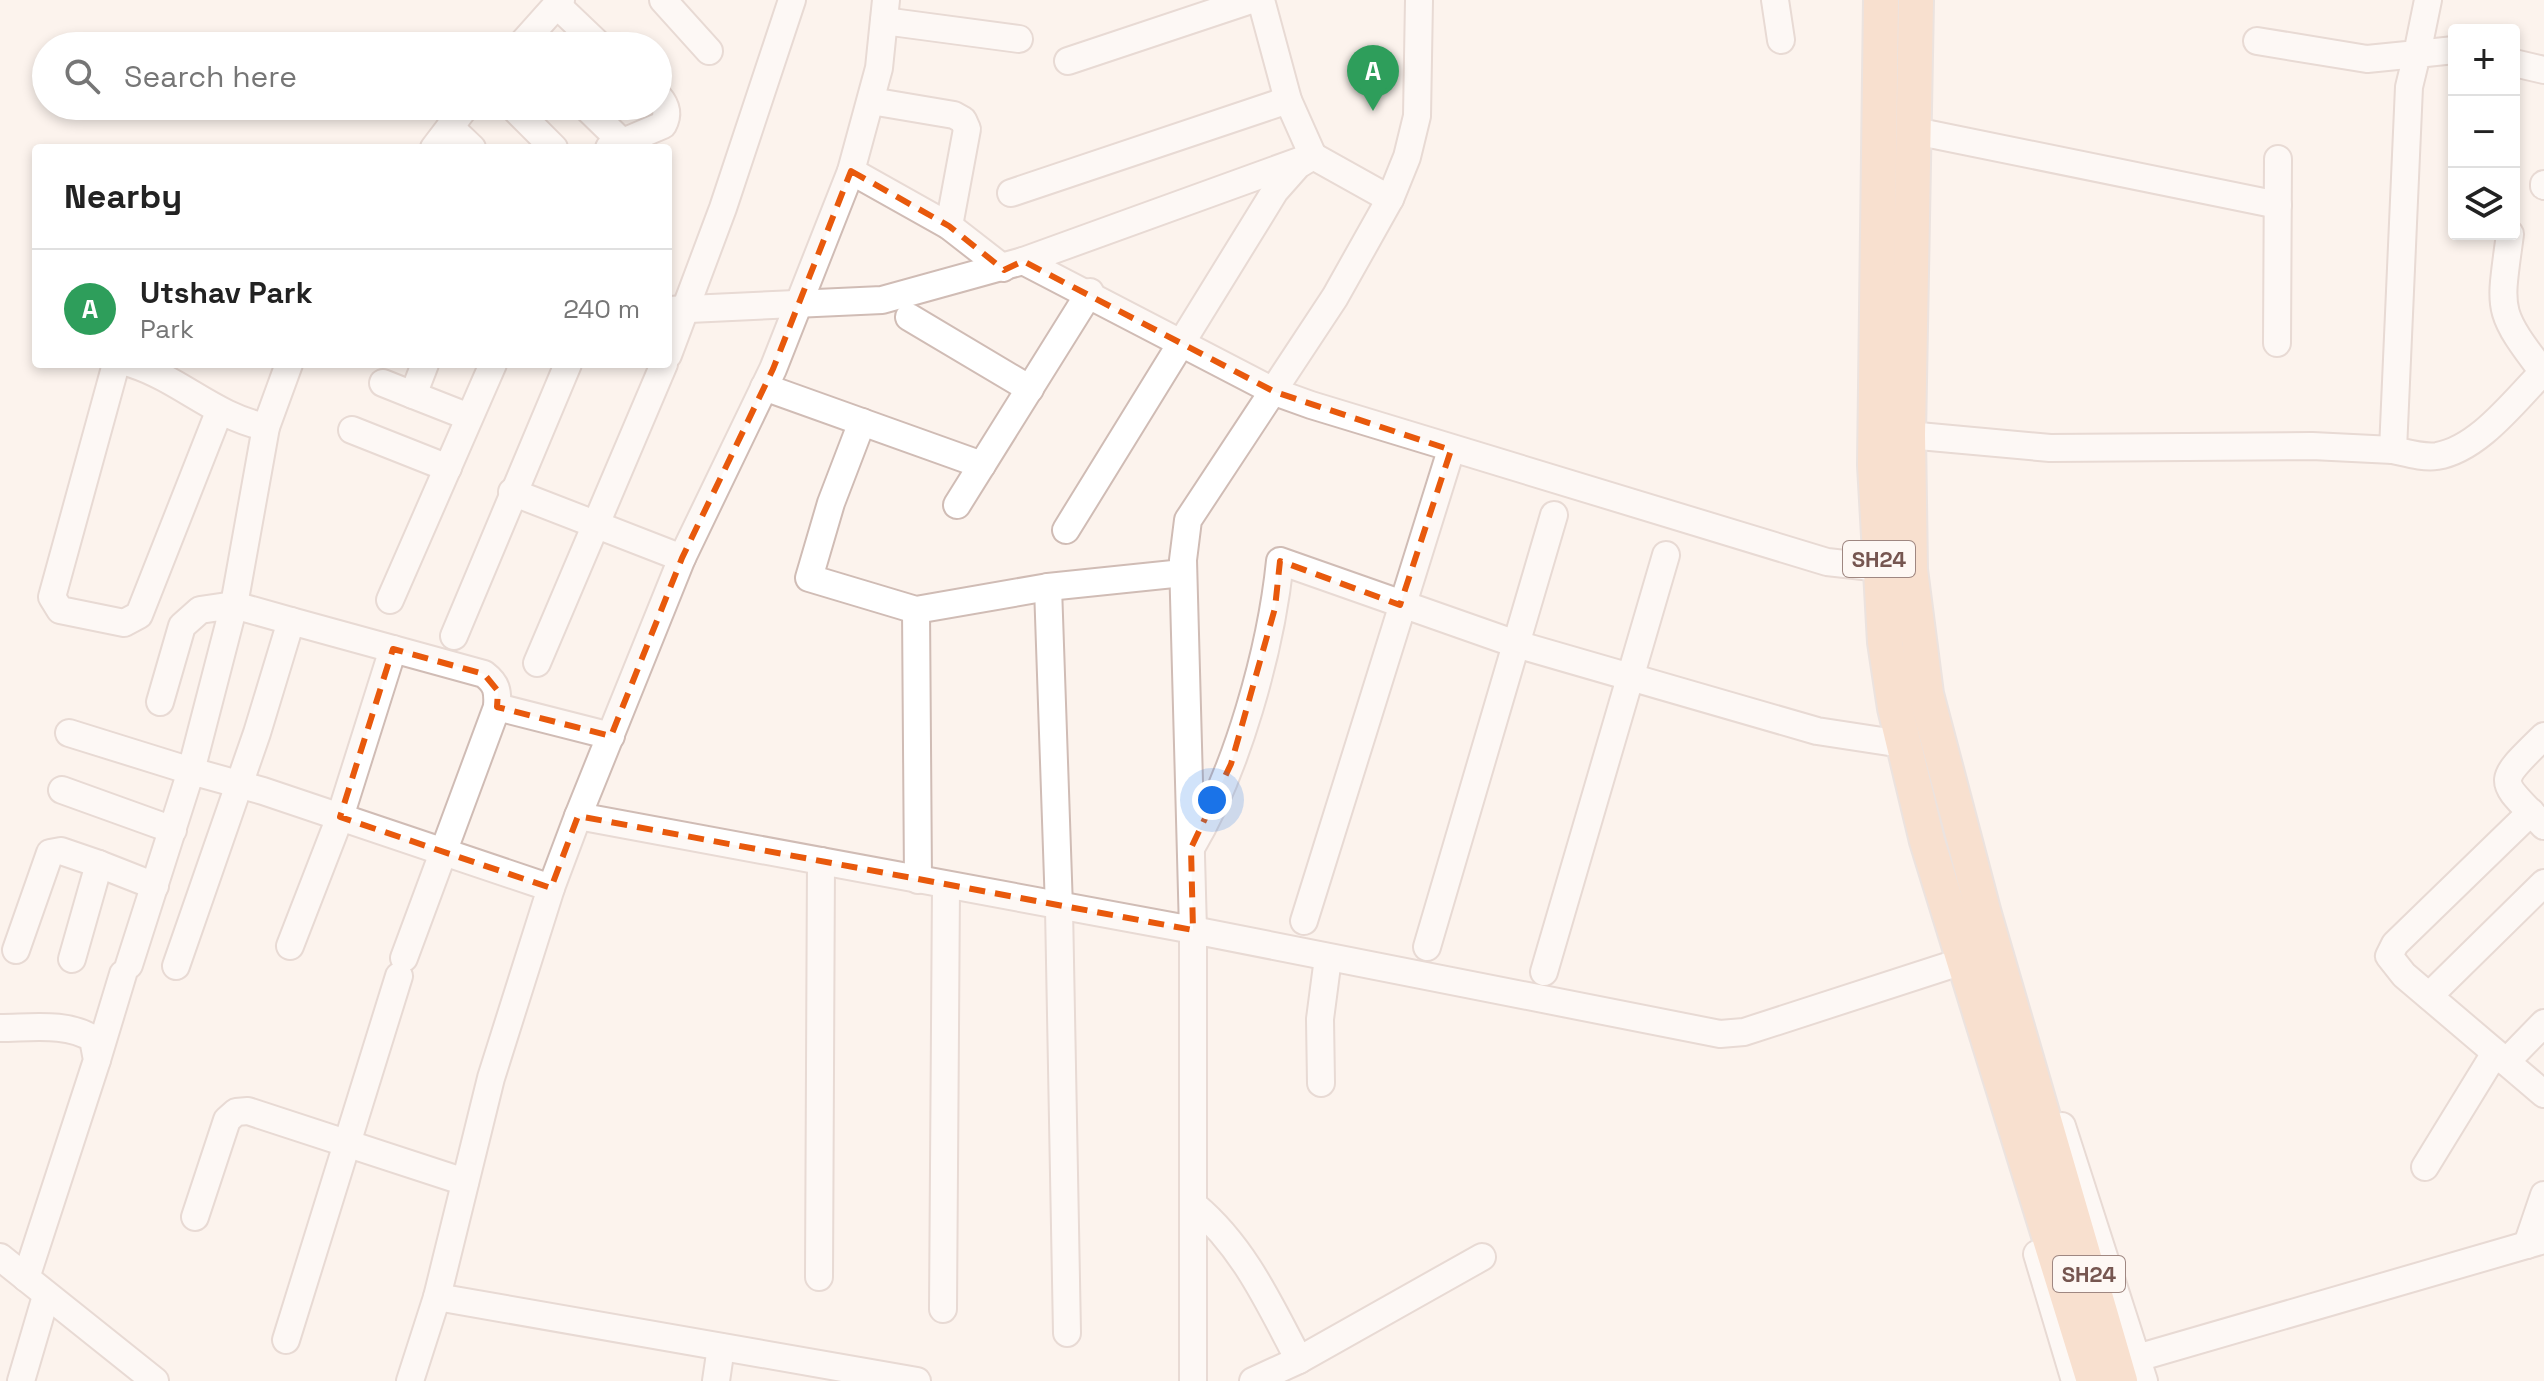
<!DOCTYPE html>
<html lang="en">
<head>
<meta charset="utf-8">
<style>
  body { margin:0; font-family:"Space Grotesk",sans-serif; background:#f2f2f2; color:#222 }
  .controls { position:absolute; right:24px; top:24px; display:grid; overflow:hidden; border-radius:8px; box-shadow:0 4px 12px #0003 }
  .controls button { width:72px; height:72px; display:grid; place-items:center; padding:0; border:0; border-bottom:2px solid #e0e0e0; background:#fff; color:#222; font:40px sans-serif }
  .you { position:absolute; left:1212px; top:800px; width:28px; height:28px; margin:-20px; border:6px solid #fff; border-radius:50%; background:#1a73e8; box-shadow:0 0 0 12px #1a73e833 }
  .badge { display:grid; place-items:center; width:52px; height:52px; border-radius:50%; background:#0b8043; color:#fff; font-size:26px; font-weight:700 }
  .pin { position:absolute; translate:-50% -66px; filter:drop-shadow(0 2px 4px #0008) }
  .pin::after { content:''; position:absolute; top:42px; width:28px; height:24px; background:inherit; clip-path:polygon(0 0,100% 0,50% 100%) }
  .list { margin:0; padding:0; list-style:none }
  h2 { display:flex; justify-content:space-between; align-items:center; height:104px; margin:0; padding:0 32px; font-size:34px }
  h2 small { font-size:26px; font-weight:400; color:#767676 }
  .list li { display:grid; grid-template-columns:52px 1fr auto; gap:24px; align-items:center; box-sizing:border-box; height:120px; padding:0 32px; border-top:2px solid #e0e0e0 }
  .list b { display:block; font-size:30px; white-space:nowrap }
  .list p { margin:0; font-size:26px; white-space:nowrap; color:#767676 }
  .list em { font-size:26px; font-style:normal; color:#767676 }
  .icon { flex:none; width:44px; height:44px; fill:none; stroke:currentColor; stroke-width:2; stroke-linecap:round; stroke-linejoin:round }
  .map { position:relative; flex:none; width:2544px; height:1381px; overflow:hidden }
  .search { position:absolute; background:#fff; box-shadow:0 4px 12px #0003; left:32px; top:32px; width:640px; height:88px; display:flex; align-items:center; gap:20px; box-sizing:border-box; padding:0 28px; border-radius:44px; color:#767676; font-size:30px }
  .panel { position:absolute; background:#fff; box-shadow:0 4px 12px #0003; left:32px; top:144px; width:640px; height:224px; border-radius:8px }
  .map>svg:first-child { display:block }
</style>
</head>
<body>
<div class="map">
<svg width="2544" height="1381" viewBox="0 0 2544 1381">
  <rect width="100%" height="100%" fill="#fcf3ed"/>
  <g fill="none" stroke-linecap="round" stroke-linejoin="round">
    <defs>
      <g id="minor">
        <polyline points="663,0 709,51"/>
        <polyline points="886,0 879,68 851,171 773,369 682,558 578,816 1193,930 1183,560 1188,520 1335,297 1390,199 1407,157 1417,116 1419,0"/>
        <polyline points="1775,0 1781,40"/>
        <polyline points="557,5 600,46"/>
        <polyline points="884,21 1019,39"/>
        <polyline points="2257,41 2367,59 2417,54 2428,0"/>
        <polyline points="520,46 561,0"/>
        <path d="M2454,50l-37,4 -8,33 -16,363c14,3 30,8 44,6 42,-7 78,-56 107,-85"/>
        <polyline points="1068,61 1251,0"/>
        <polyline points="2514,63 2544,70"/>
        <polyline points="871,101 954,115 963,120 967,129 949,226"/>
        <polyline points="512,106 554,148"/>
        <polyline points="585,106 623,143"/>
        <polyline points="450,127 472,148"/>
        <polyline points="1915,131 2278,205"/>
        <polyline points="434,148 466,106"/>
        <path d="M609,148l54,-23c6,-11 4,-19 -5,-29"/>
        <polyline points="851,171 949,226 1003,268"/>
        <polyline points="2544,186 2544,184"/>
        <polyline points="1011,193 1288,100"/>
        <path d="M2510,234c-10,77 -15,75 33,138"/>
        <polyline points="1023,261 1313,156 1390,199"/>
        <polyline points="668,310 882,300 1023,261 1275,392 1311,405 1827,562 1899,570"/>
        <polyline points="909,317 1030,389"/>
        <polyline points="2277,343 2278,159"/>
        <polyline points="668,355 723,208 792,0"/>
        <polyline points="116,364 52,597 60,610 124,623 139,615 219,412"/>
        <path d="M132,364c49,16 83,53 134,63"/>
        <polyline points="425,364 413,395 469,417"/>
        <polyline points="383,383 413,395"/>
        <polyline points="764,387 982,465"/>
        <polyline points="862,422 831,503 809,578 916,610 1048,587 1183,573"/>
        <polyline points="352,430 448,468"/>
        <polyline points="1908,435 2050,448 2312,446 2393,450"/>
        <polyline points="512,492 682,558"/>
        <polyline points="957,505 1090,292"/>
        <polyline points="1066,530 1275,191 1298,165 1313,156 1288,100 1261,0"/>
        <polyline points="1048,587 1059,908 1067,1333"/>
        <polyline points="390,600 493,364"/>
        <polyline points="916,610 918,880"/>
        <path d="M291,621l193,53c13,10 14,17 13,33l-93,251"/>
        <polyline points="454,636 568,364"/>
        <polyline points="537,663 664,364"/>
        <polyline points="497,707 611,736"/>
        <polyline points="69,733 191,771 234,605 200,610 182,626 160,702"/>
        <path d="M2544,736c-50,49 -46,42 0,90"/>
        <polyline points="62,790 173,830"/>
        <polyline points="2531,812 2395,944 2389,956 2404,975 2544,1094"/>
        <path d="M1191,848c46,-77 80,-198 89,-287l236,83 301,87 85,13"/>
        <polyline points="551,888 578,816"/>
        <polyline points="1304,921 1451,450"/>
        <polyline points="290,946 340,817 393,649"/>
        <polyline points="1427,947 1554,515"/>
        <polyline points="16,950 50,853 61,851 99,864"/>
        <polyline points="72,959 99,864 155,886"/>
        <polyline points="129,965 191,771 263,791 551,888 491,1078 437,1297 410,1381"/>
        <polyline points="176,966 257,733 291,621 234,605 266,427 289,364"/>
        <polyline points="1544,972 1666,555"/>
        <polyline points="2429,996 2544,883"/>
        <path d="M0,1028c30,0 68,-6 93,11l4,21 -71,218"/>
        <polyline points="97,1060 123,974"/>
        <polyline points="2506,1062 2544,1023"/>
        <polyline points="1321,1083 1320,1019 1328,958"/>
        <polyline points="2062,1126 2144,1381"/>
        <polyline points="2425,1167 2495,1053"/>
        <path d="M1195,1206c49,41 75,99 104,154"/>
        <polyline points="195,1217 227,1120 236,1112 248,1111 465,1182"/>
        <polyline points="2527,1245 2544,1195"/>
        <polyline points="2037,1254 2075,1381"/>
        <polyline points="0,1257 155,1381"/>
        <polyline points="819,1277 821,861"/>
        <polyline points="437,1297 917,1381"/>
        <polyline points="943,1309 946,886"/>
        <polyline points="286,1340 399,976"/>
        <polyline points="2137,1358 2544,1240"/>
        <polyline points="21,1381 46,1296"/>
        <polyline points="716,1381 721,1347"/>
        <polyline points="1193,1381 1193,930 1720,1034 1744,1032 1963,961"/>
        <polyline points="1253,1381 1299,1360 1482,1257"/>
      </g>
      <g id="major">
        <polyline points="1881,0 1875,465 1885,642 1895,708 1927,841 2094,1381"/>
        <polyline points="1916,0 1908,435 1910,570 1926,694 1984,914 2120,1381"/>
      </g>
    </defs>
    <use href="#minor" stroke="#d0bcb5" stroke-width="30"/>
    <use href="#major" stroke="#d9d0ce" stroke-width="38"/>
    <use href="#minor" stroke="#fff" stroke-width="26"/>
    <use href="#major" stroke="#f4caab" stroke-width="34"/>
  </g>
  <path d="M0 0H2544V1381H0ZM851,171l98,55 55,44 19,-9 252,131 176,58 -51,155 -120,-44 -5,47 -44,156 -40,84 2,82 -615,-114 -27,72 -211,-71 53,-168 91,25 14,17 -1,16 114,29 71,-178 91,-189z" fill="#fcf3ed" fill-opacity=".55" fill-rule="evenodd"/>
  <path fill="none" stroke="#e8590c" stroke-width="6" stroke-dasharray="16 10" stroke-linejoin="round" d="M851,171l98,55 55,44 19,-9 252,131 176,58 -51,155 -120,-44 -5,47 -44,156 -40,84 2,82 -615,-114 -27,72 -211,-71 53,-168 91,25 14,17 -1,16 114,29 71,-178 91,-189z"/>
  <g text-anchor="middle" dominant-baseline="central" stroke-width="8" stroke-linejoin="round" paint-order="stroke">
    <g fill="#fef8f4" stroke="#9f8781" stroke-width="2">
      <rect x="1843" y="541" width="72" height="36" rx="6"/>
      <rect x="2053" y="1256" width="72" height="36" rx="6"/>
    </g>
    <g font-size="22" font-weight="bold" fill="#765650">
      <text x="1879" y="559">SH24</text>
      <text x="2089" y="1274">SH24</text>
    </g>
  </g>
</svg>
<div class="controls">
<button>+</button>
<button>−</button>
<button><svg class="icon" aria-label="layers" viewBox="0 0 24 24"><path d="M12 4l9 5-9 5-9-5zM3 14l9 5 9-5"/></svg></button>
</div>
<div class="you"></div>
<div class="pin badge" style="left:1373px;top:111px;background:#2e9e5b">A</div>
<div class="search"><svg class="icon" aria-label="search" viewBox="0 0 24 24"><circle cx="10" cy="10" r="6"/><path d="M15 15l6 6"/></svg>Search here</div>
<section class="panel">
<h2>Nearby<small></small></h2>
<ul class="list">
<li><span class="badge" style="background:#2e9e5b">A</span><div><b>Utshav Park</b><p>Park</p></div><em>240 m</em></li>
</ul>
</section>
</div>
</body>
</html>
